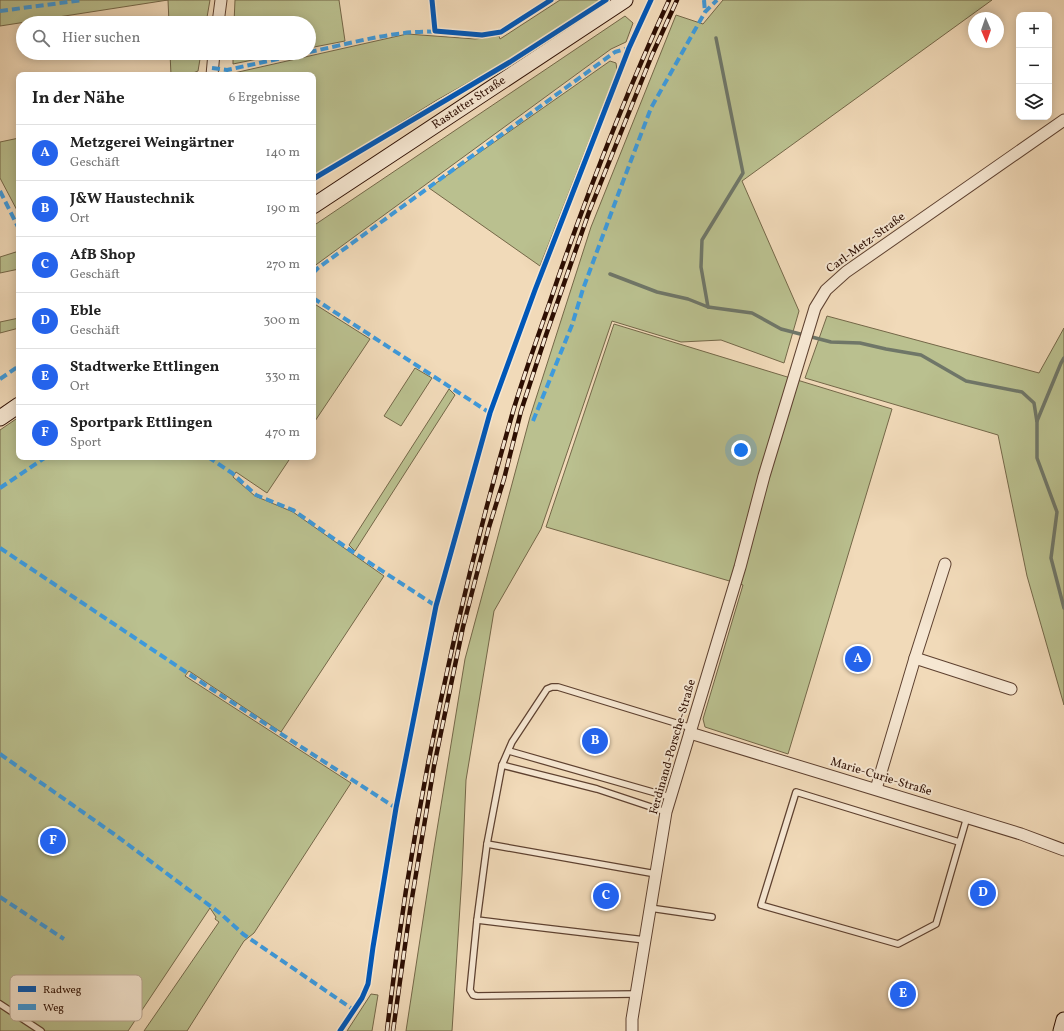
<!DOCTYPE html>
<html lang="de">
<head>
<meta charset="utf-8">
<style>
  body { margin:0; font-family:Vollkorn,serif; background:#f2f2f2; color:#222 }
  .controls { position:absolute; right:12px; top:12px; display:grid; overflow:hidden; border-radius:8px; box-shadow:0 2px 10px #0003 }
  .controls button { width:36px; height:36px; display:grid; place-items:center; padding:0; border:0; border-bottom:1px solid #e0e0e0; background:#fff; color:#222; font:20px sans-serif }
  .compass { position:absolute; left:968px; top:12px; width:36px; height:36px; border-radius:50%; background:#fff; box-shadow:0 2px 10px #0003; rotate:178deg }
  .you { position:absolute; left:741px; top:450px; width:14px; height:14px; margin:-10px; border:3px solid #fff; border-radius:50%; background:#1a73e8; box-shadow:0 0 0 6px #1a73e833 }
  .badge { display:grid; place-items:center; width:26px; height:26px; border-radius:50%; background:#2563eb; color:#fff; font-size:13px; font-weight:700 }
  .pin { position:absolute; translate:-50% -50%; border:2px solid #fff; box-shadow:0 1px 4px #0006 }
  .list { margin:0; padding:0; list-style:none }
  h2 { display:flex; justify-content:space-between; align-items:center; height:52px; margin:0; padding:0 16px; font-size:17px }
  h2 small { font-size:13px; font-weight:400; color:#767676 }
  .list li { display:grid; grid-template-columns:26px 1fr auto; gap:12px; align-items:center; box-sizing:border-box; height:56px; padding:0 16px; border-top:1px solid #e0e0e0 }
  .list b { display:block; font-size:15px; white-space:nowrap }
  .list p { margin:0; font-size:13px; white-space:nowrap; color:#767676 }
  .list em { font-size:13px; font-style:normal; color:#767676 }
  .icon { flex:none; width:22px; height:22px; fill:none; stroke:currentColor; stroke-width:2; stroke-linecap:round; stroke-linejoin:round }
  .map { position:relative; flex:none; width:1064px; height:1031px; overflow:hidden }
  .search { position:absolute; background:#fff; box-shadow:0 2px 10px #0003; left:16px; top:16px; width:300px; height:44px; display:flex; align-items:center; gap:10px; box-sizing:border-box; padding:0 14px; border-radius:22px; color:#767676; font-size:15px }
  .panel { position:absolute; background:#fff; box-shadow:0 2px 10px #0003; left:16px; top:72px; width:300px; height:388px; border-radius:8px }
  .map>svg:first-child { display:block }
</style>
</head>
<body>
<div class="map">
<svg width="1064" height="1031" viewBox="0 0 1064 1031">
  <rect width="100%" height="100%" fill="#f1dab9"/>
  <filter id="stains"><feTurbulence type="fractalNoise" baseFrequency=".005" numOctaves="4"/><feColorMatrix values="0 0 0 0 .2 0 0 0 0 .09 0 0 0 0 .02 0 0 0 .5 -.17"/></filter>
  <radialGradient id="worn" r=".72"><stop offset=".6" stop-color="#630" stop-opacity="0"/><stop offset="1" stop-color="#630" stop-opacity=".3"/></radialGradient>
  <g fill="#bac08f" stroke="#746748">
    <polygon points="0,0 210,0 206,23 169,23 168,0 0,26"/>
    <polygon points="235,0 339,0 345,41 309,48 309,23 234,23"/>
    <polygon points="560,0 600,0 510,59 437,100 313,177 313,75 225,75 407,34 475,39 499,36 500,39"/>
    <polygon points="723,0 992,0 742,181 799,311 784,363 721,340 681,342 612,321 541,529 494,611 466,780 462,875 452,1031 406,1031 434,848 465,659 530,417 591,227 676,15 703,24"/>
    <polygon points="625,16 633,23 626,42 611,49 313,267 313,226"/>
    <polygon points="170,53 201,53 198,71 188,75 171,75"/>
    <polygon points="233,53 287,53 233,64"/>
    <polygon points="610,61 616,63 617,70 540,266 429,188"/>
    <polygon points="19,138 19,214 0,178 0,142"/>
    <polygon points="19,251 19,269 0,273 0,257"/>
    <polygon points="313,303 370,339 313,424"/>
    <polygon points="827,316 1039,373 1064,328 1064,705 1027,576 998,435 805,378"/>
    <polygon points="19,318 19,328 0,333 0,322"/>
    <polygon points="614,324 892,409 788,754 705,727 703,719 743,585 546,527"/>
    <polygon points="415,368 432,378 401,426 384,416"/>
    <polygon points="449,389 455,395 355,551 349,545"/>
    <polygon points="19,417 19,457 291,457 267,493 236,472 233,477 255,496 293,512 384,576 281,732 189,671 185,676 351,783 254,933 244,941 187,1031 144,1031 219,922 215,919 216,917 210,908 128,1031 0,1031 0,430"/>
    <polygon points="371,994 378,995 372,1031 347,1031"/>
  </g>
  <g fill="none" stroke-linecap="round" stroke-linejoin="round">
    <g stroke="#6f7668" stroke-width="3.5">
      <polyline points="610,274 657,292 688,299 708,307 752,313 781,329 831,342 860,343 886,349 921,355 966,381 1022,392 1034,403 1037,422 1037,458 1057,512 1051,558 1064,608"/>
      <polyline points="708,307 701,267 702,240 743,173 716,38"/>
      <polyline points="1037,421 1061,363 1064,358"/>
    </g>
    <defs>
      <g id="lane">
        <polyline points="509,751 670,797"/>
        <polyline points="502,765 512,742 547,689 552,687 558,687 692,728"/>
        <polyline points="959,842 796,792 761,905 898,944 936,924 967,817"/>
        <polyline points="487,844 477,920 645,940"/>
        <polyline points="656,874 487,844 502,765 597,789 666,812"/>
        <polyline points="650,908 712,917"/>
        <polyline points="477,920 470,990 473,995 477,996 636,994"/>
        <polyline points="0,1004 41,1031"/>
      </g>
      <g id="street">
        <polyline points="218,23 221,0"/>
        <polyline points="212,75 214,53"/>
        <polyline points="915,658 1011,689"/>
        <polyline points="690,733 1021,834 1064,850"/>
        <polyline points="876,789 915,658 945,564"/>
        <polyline points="632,1031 632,1019 666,812 740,567 764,476 815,308 826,290 846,272 1064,120"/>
      </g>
      <g id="secondary">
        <path id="s1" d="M313,206l312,-206"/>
        <polyline points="0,418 19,405"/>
        <polyline points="1061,1031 1064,1020"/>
      </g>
    </defs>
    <use href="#lane" stroke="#5e4130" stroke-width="8"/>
    <use href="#street" stroke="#5e4130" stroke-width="13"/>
    <use href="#secondary" stroke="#2d0e02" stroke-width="17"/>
    <use href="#lane" stroke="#f6e7d2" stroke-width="5.5"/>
    <use href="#street" stroke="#f6e7d2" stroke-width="11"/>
    <use href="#secondary" stroke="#f6e7d2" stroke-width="15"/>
    <defs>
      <g id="rail">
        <path d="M387,1031c24,-211 68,-419 127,-623 13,-43 29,-85 43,-127 33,-95 70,-190 112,-281"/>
        <polyline points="393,1031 410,910 434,766 463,627 489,527 504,479 521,411 546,335 589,212 652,55 677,0"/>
      </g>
    </defs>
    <use href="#rail" stroke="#2d0e02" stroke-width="4.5"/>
    <use href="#rail" stroke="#f6e7d2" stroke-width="3" stroke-dasharray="9" stroke-linecap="butt"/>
    <g stroke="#3d9add" stroke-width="4" stroke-dasharray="8 4" stroke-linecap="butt">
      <polyline points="704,0 705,12"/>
      <polyline points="0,11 83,0"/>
      <path d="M309,52c40,-8 89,-23 130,-20"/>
      <polyline points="212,68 227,70 305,53"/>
      <polyline points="0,191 19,229"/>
      <polyline points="313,273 318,268 615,52 629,48"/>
      <polyline points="313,298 490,413"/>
      <polyline points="0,379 19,366"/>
      <polyline points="533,421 572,325 583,289 619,192 651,108 705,12 717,0"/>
      <polyline points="208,457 232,473 256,495 293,510 350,550 436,606"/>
      <polyline points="0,488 46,457"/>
      <polyline points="0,548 213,690 396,808"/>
      <polyline points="0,754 114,834 221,914 243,934 354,1010"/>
      <polyline points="0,897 64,939"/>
    </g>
    <defs>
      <g id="cycleway">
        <polyline points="432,0 435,31 482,35 501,32 551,0"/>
        <polyline points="313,179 510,62 606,0"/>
        <polyline points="340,1031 362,998 368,984 373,947 396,808 436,606 490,413 535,290 629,48 651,0"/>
      </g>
    </defs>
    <use href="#cycleway" stroke="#f6e7d2" stroke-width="8"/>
    <use href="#cycleway" stroke="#0057b8" stroke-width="5"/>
  </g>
  <g text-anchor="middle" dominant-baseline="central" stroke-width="4" stroke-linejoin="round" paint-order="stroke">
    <g font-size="12" fill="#2d0e02" stroke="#f6e7d2">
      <text stroke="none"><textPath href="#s1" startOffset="187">Rastatter Straße</textPath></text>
      <text transform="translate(866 243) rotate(-36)">Carl-Metz-Straße</text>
      <text transform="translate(673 747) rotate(-74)">Ferdinand-Porsche-Straße</text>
      <text transform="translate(881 777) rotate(17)">Marie-Curie-Straße</text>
    </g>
  </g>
  <rect x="10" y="975" width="132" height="46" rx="6" fill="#f6e7d2" stroke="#baa694" stroke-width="1"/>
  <rect x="18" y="986" width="18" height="6" fill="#0057b8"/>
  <rect x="18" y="1004" width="18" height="6" fill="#3d9add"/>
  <g font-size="11" fill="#2d0e02">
    <text x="43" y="993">Radweg</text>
    <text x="43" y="1011">Weg</text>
  </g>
  <rect width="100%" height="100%" filter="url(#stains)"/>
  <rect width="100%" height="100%" fill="url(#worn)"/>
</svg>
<div class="controls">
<button>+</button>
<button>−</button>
<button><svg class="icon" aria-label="layers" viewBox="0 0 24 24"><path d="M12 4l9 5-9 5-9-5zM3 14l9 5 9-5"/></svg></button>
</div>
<svg class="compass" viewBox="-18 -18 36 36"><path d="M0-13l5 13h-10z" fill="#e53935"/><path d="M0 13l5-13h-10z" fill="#767676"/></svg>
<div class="you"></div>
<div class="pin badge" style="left:858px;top:659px">A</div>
<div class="pin badge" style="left:595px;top:741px">B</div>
<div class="pin badge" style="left:606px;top:896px">C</div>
<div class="pin badge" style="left:983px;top:893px">D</div>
<div class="pin badge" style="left:903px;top:994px">E</div>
<div class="pin badge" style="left:53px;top:841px">F</div>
<div class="search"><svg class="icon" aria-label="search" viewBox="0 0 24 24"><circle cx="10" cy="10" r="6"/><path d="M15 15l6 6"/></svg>Hier suchen</div>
<section class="panel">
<h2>In der Nähe<small>6 Ergebnisse</small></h2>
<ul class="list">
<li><span class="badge">A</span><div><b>Metzgerei Weingärtner</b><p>Geschäft</p></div><em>140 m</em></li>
<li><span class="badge">B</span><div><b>J&amp;W Haustechnik</b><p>Ort</p></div><em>190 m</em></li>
<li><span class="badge">C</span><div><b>AfB Shop</b><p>Geschäft</p></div><em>270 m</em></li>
<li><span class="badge">D</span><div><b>Eble</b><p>Geschäft</p></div><em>300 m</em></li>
<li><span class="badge">E</span><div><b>Stadtwerke Ettlingen</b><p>Ort</p></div><em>330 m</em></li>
<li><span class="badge">F</span><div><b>Sportpark Ettlingen</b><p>Sport</p></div><em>470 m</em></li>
</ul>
</section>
</div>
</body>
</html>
